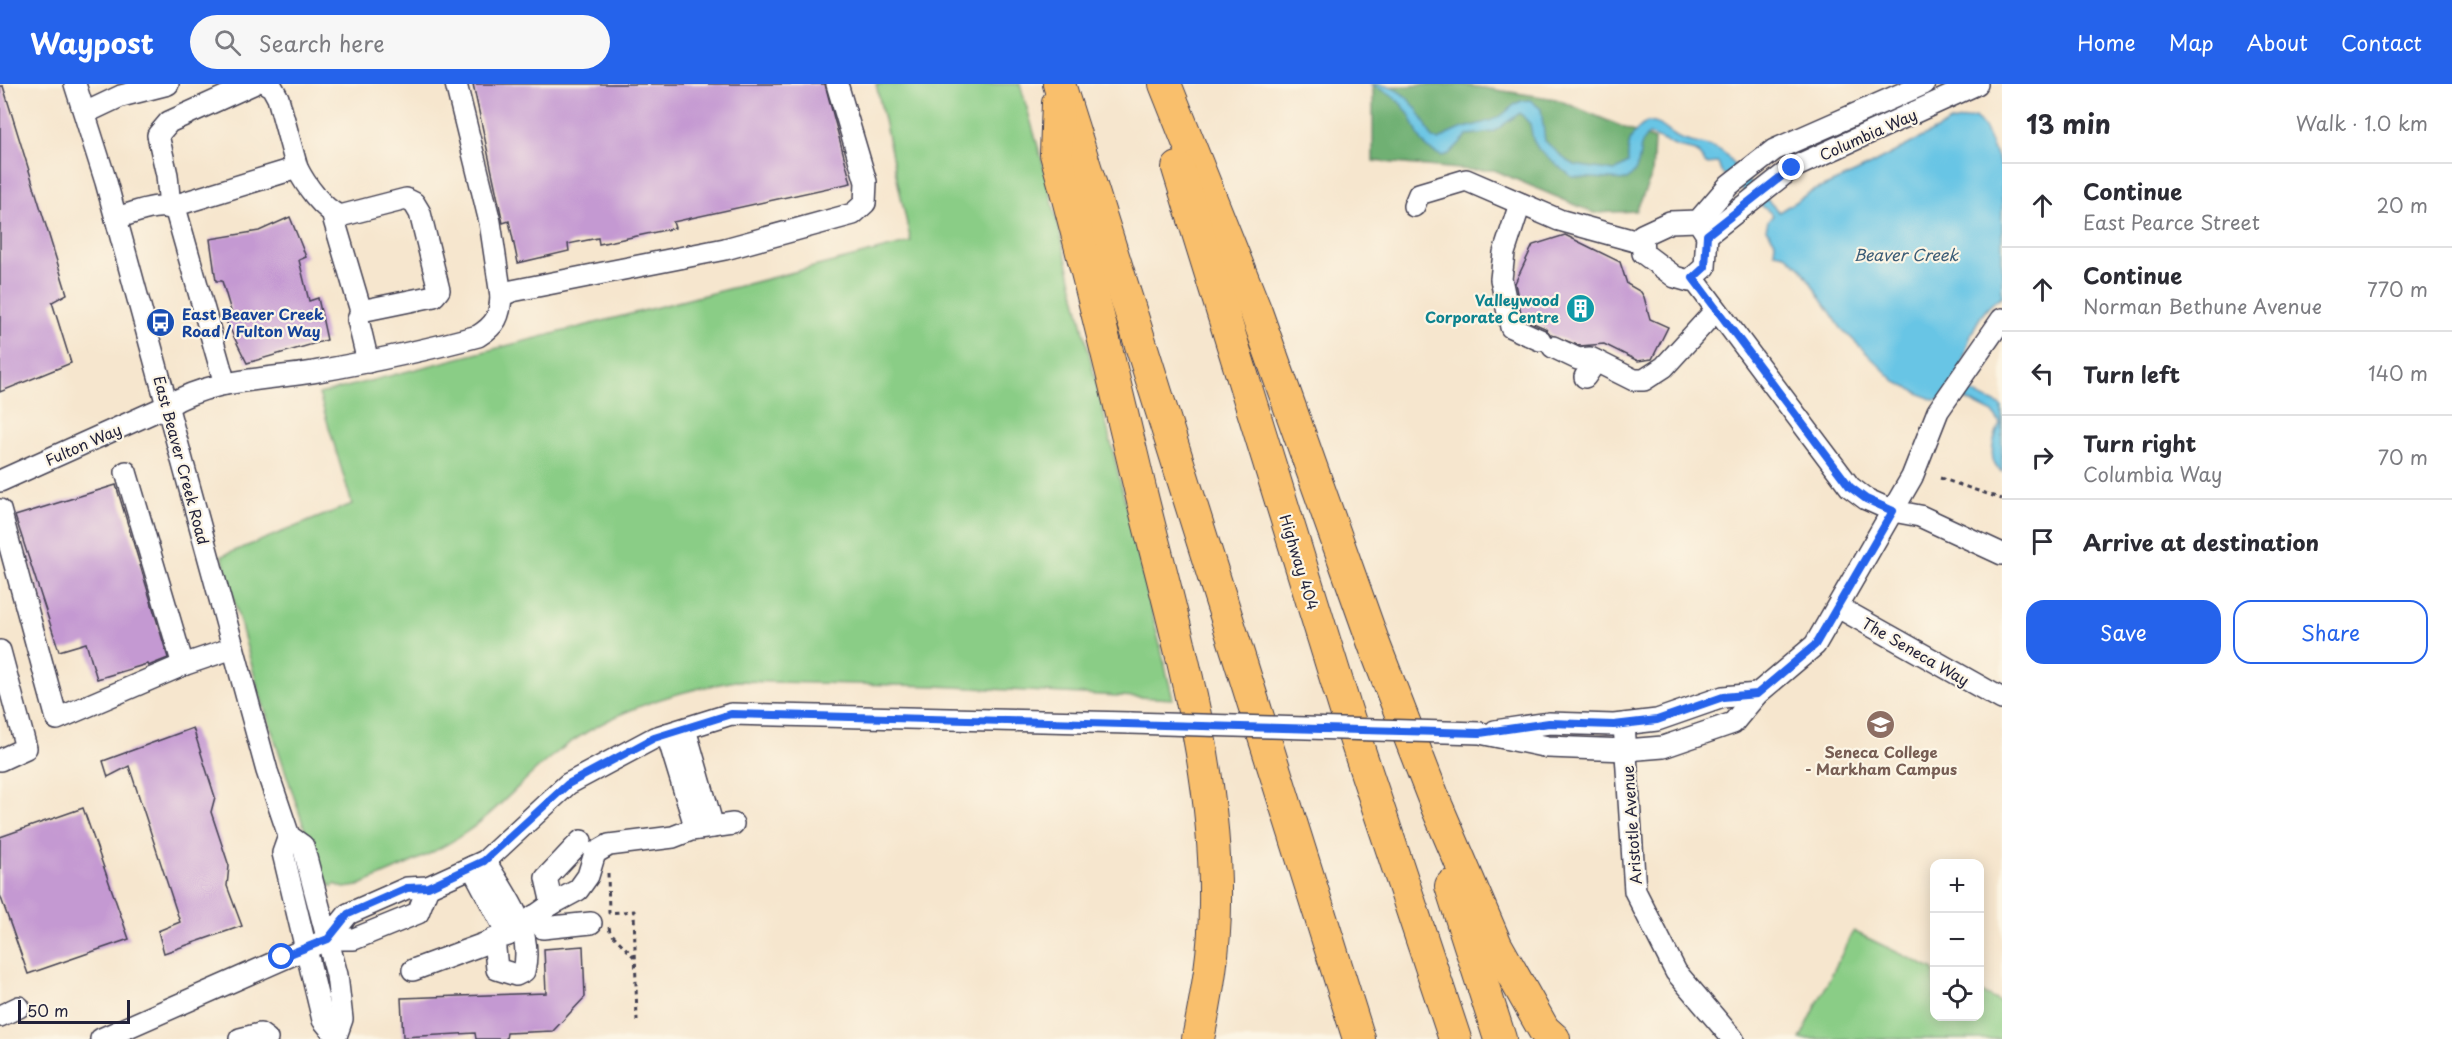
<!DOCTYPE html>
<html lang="en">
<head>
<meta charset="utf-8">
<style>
  body { margin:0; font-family:"Playpen Sans",sans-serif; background:#f7f7f7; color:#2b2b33 }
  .controls { position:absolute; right:18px; bottom:18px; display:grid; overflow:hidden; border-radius:12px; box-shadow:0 3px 15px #0003 }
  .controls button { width:54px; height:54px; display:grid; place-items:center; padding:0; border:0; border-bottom:2px solid #e1e1e2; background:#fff; color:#2b2b33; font:30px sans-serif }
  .scale { position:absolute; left:18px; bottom:15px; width:112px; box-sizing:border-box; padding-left:6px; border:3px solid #22223b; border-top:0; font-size:16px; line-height:21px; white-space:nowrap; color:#22223b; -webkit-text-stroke:4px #fcf5e5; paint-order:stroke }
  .stop { position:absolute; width:18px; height:18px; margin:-14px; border:4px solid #2563eb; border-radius:50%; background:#fff }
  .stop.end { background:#2563eb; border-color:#fff; box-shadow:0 2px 6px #0008 }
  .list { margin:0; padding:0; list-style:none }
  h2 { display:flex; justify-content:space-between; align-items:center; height:78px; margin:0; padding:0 24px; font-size:26px }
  h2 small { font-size:20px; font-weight:400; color:#7c7c81 }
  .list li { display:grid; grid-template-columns:39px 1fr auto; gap:18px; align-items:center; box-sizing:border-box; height:84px; padding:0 24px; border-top:2px solid #e1e1e2 }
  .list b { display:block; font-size:22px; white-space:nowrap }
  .list p { margin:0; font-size:20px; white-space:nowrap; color:#7c7c81 }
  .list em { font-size:20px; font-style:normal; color:#7c7c81 }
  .actions { display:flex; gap:12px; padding:18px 24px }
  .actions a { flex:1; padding:14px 0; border:2px solid #2563eb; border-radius:18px; text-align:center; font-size:21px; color:#2563eb }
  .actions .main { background:#2563eb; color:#fff }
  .icon { flex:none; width:33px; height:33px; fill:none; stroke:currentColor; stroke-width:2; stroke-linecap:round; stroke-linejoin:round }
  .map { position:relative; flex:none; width:2002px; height:955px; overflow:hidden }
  header { display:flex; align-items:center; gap:36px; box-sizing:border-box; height:84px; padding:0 30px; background:#2563eb; color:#fff }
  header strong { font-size:28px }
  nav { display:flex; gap:33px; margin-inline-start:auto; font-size:21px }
  .search { width:420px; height:54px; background:#f7f7f7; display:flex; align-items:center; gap:15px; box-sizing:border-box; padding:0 21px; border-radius:33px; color:#7c7c81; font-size:22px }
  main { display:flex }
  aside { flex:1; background:#fff }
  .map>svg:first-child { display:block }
</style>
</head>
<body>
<header>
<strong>Waypost</strong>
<div class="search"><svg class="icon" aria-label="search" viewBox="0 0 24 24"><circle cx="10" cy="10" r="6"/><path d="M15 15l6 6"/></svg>Search here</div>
<nav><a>Home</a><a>Map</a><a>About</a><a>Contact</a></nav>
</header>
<main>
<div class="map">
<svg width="2002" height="955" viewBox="0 0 2002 955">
  <rect width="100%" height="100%" fill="#fcf5e5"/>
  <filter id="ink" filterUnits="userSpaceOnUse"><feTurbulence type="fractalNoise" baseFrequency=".0167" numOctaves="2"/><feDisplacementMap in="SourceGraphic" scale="12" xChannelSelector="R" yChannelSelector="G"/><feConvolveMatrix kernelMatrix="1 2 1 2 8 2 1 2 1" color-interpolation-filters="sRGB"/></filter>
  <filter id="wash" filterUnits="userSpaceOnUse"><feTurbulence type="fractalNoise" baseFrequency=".008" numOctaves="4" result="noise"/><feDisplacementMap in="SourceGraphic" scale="24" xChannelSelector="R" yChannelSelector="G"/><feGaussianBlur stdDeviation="1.35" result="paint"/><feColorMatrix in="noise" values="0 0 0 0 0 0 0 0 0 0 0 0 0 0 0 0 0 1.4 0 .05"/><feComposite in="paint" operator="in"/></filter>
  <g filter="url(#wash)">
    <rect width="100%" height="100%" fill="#f6e6ce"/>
    <g fill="#8acd86" stroke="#567860" stroke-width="1.5">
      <path d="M876,0h144l25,87 128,528 -237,-13 -200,-5c-71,12 -135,34 -190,80 -27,23 -49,50 -78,70 -34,24 -73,38 -110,55l-14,2 -9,-4 -3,3 -13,-15 -60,-180 -37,-136 130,-52 -33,-110 592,-152z"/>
      <polygon points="1853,847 1934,886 1934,932 1980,932 1980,908 2002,919 2002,955 1800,955"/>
    </g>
    <polygon fill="#6fb073" stroke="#486957" stroke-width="1.5" points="1458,0 1556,15 1654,56 1652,91 1636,127 1594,129 1494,86 1469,86 1373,77 1373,3"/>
    <path fill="#67c5e5" stroke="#447490" stroke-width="1.5" d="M1371,0c34,0 49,26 61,54l7,2c21,-16 45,-13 63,-25 11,-8 13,-15 28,-15l11,9 4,32 22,20 7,4 41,6 13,-8c-1,-19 2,-30 19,-41 16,0 21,12 34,17 17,7 41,4 50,23l48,50 30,-19 50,-22 92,-49 24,-5 10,12 17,40v127c-29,18 -37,53 -43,84l7,10 36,16v66c-17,-10 -8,-35 -2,-49l-7,-10 -28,-14 -32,1 -37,-18 -55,-54 -40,-60 -16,-14 -11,-2 1,-11 -9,-12 2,-8 5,-6 -52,-43 -3,-9 -12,1 -10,-13 -19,-4 -28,-13c-16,13 -2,30 -22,46l-55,-3 -33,-27 -6,-10 -3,-16 -10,-11 -27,19 -25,3 -19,19 -7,2c-31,-12 -22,-35 -43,-54 -7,-8 -19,-13 -28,-18z"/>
    <g id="blocks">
      <g fill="#c499d2">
        <polygon points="473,0 825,0 851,99 673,138 675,144 599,160 598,154 568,160 569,167 518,179 509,137 503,139"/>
        <polygon points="0,2 3,2 67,210 52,218 71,279 0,308"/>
        <polygon points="290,133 306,173 299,176 309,217 318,214 327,256 247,279 226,237 233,234 222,197 216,197 210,155 259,147"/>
        <polygon points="1565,151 1620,178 1627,200 1641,208 1644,213 1650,235 1668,243 1652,275 1638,277 1604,260 1580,262 1551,251 1545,244 1522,234 1515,199 1533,161"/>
        <polygon points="116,401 168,574 148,582 147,580 97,595 86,559 59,567 15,432"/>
        <polygon points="193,644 215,713 211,728 229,782 227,802 242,842 164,869 158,847 180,838 129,682 108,693 103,677"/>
        <polygon points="83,724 129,855 28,890 0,811 0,753"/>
        <polygon points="583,862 585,913 553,947 507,949 506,955 476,955 475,949 403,953 401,914 546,909 544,865"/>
      </g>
    </g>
  </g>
  <g filter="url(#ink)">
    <use href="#blocks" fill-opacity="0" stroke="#423f51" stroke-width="1.5"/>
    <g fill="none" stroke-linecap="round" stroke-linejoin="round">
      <defs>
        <g id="minor">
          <polyline points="75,0 106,98 267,687 289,752 303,762 337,891 342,935 335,955"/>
          <polyline points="253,0 169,38 158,51 167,91 170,123 297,84"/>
          <path d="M267,0l5,3 6,11 19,70c8,16 26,42 43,48l66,-17 8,4 6,10 19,77 -5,6 -73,15 -3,9 10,42"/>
          <polyline points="456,0 490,138 501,212"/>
          <polyline points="85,29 121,12 168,0"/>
          <polyline points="1520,120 1504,169 1501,195 1511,243 1540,256"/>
          <polyline points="1414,122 1419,110 1466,96 1559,136 1642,159"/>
          <polyline points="332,129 361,227"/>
          <path d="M116,134c17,-4 44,-18 60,-7l49,173"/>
          <polyline points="1698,137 1707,151 1705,183 1689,197 1675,193 1643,169 1642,151 1670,138 1698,137 1729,101 1774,66 1924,0"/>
          <polyline points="1707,151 1792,84 1977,0"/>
          <polyline points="1693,194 1850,403 1866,415 1893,427 1920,432 2002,470"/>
          <polyline points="1553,263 1578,275 1590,274 1634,296 1644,296 1664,283 1716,226"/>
          <polyline points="1585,293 1596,277"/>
          <polyline points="126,388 183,581 233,564"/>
          <path d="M0,397l167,-75c43,-27 96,-26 146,-34 56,-10 110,-21 165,-36 18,-11 22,-20 23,-40l11,-5 213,-42 128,-35 12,-11 1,-21 -29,-98"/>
          <polyline points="0,426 57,635 183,581"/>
          <polyline points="1838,523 2002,615"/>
          <polyline points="0,567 26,664 0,676"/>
          <polyline points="1624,640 1635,807 1676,888 1733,955"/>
          <polyline points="685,645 713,743"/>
          <polyline points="1495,647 1549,639 1614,641 1657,636 1723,613 1757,610"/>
          <polyline points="1480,649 1548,663 1626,666 1663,663 1733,639 1757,610 1815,561 1912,393 1938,327 2002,235"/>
          <polyline points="667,650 696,745"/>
          <polyline points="289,752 283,769 323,936 336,952"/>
          <path d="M485,777c20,34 49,68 39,110l-8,4 -19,-6 -3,-30"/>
          <polyline points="472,783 508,851"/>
          <polyline points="552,820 546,794 581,757"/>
          <polyline points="534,832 543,844 591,839"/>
          <polyline points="328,855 348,830 407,804 428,803 485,777 568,700 654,654 731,630 1130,639"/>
          <polyline points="413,886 508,851 552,820 578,806 588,792 595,769 609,761 673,753 691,746 733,740"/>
          <polyline points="0,932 19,923"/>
          <polyline points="101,955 328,855 354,855 418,829 428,803"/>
          <polyline points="240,955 260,950 267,955"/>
        </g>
        <g id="highway">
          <polyline points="1059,0 1359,955"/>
          <polyline points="1165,0 1256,228 1375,563 1437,723 1496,861 1544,946 1554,955"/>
          <path d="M1058,19l-2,51c31,112 58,226 85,339 33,134 76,272 74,411 0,46 -8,90 -17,135"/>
          <polyline points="1178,84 1346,627 1455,955"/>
          <polyline points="1451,802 1500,955"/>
        </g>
      </defs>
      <use href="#minor" stroke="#423f51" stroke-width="24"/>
      <use href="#highway" stroke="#423f51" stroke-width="34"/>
      <g stroke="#423f51" stroke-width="3" stroke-dasharray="4.5 4.5" stroke-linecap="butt">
        <polyline points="1940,394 2002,415"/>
        <polyline points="608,789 609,829 634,827 637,937"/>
        <polyline points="609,843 610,848 635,874"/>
      </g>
      <use href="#minor" stroke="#fff" stroke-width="21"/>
      <use href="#highway" stroke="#f9bf6c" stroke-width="32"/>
      <defs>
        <polyline id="minor-bridge" points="1130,639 1480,649"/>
      </defs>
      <use href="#minor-bridge" stroke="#423f51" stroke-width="24" stroke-linecap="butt"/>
      <use href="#minor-bridge" stroke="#fff" stroke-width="21"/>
    </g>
  </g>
  <g fill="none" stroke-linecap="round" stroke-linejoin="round" filter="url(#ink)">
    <polyline stroke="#2563eb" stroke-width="8" points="282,873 328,855 348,830 407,804 428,803 484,777 568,700 654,654 731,630 1480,649 1549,639 1614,641 1657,636 1723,613 1757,610 1815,561 1893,427 1866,415 1850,403 1693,194 1705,183 1707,151 1792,84"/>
  </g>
  <defs>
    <symbol id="building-disc" viewBox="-11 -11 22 22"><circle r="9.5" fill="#0f9aa8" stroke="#fcf5e5"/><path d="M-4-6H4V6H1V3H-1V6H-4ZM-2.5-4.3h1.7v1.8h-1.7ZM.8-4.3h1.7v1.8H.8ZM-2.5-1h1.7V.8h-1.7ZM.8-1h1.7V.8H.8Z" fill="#fff"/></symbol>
    <symbol id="bus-disc" viewBox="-11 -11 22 22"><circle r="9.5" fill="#1a4fb4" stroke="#fcf5e5"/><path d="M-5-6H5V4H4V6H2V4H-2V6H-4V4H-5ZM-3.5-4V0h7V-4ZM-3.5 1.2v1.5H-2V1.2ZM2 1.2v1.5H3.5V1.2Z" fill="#fff"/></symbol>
    <symbol id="university-disc" viewBox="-11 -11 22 22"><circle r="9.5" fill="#8d6e63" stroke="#fcf5e5"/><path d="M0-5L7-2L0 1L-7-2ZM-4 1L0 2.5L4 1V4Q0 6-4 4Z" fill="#fff"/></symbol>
  </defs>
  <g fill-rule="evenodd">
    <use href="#building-disc" x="1564" y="208" width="33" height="33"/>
    <use href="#bus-disc" x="144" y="222" width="33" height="33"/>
    <use href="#university-disc" x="1864" y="624" width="33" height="33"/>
  </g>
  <g text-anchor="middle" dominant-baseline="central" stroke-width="4.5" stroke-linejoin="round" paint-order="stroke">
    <g font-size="15" fill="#22223b" stroke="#fcf5e5">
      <text transform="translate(1868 50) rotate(-24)">Columbia Way</text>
      <text transform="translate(83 360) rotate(-24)">Fulton Way</text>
      <text transform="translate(182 376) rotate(75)">East Beaver Creek Road</text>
      <text transform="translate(1300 478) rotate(73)">Highway 404</text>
      <text transform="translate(1916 567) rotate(30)">The Seneca Way</text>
      <text transform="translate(1631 741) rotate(-94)">Aristotle Avenue</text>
    </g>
    <g font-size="15" font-weight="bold" fill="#0d838f" stroke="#fcf5e5" text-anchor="end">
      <text x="1559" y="215">Valleywood<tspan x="1559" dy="17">Corporate Centre</tspan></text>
    </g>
    <g font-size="15" font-weight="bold" fill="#164399" stroke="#fcf5e5" text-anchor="start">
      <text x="182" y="229">East Beaver Creek<tspan x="182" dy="17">Road / Fulton Way</tspan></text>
    </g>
    <g font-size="15" font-weight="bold" fill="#785e54" stroke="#fcf5e5">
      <text x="1881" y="667">Seneca College<tspan x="1881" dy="17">- Markham Campus</tspan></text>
    </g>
    <g font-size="16" font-style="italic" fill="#3a5b76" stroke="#fcf5e5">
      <text x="1906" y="170">Beaver Creek</text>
    </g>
  </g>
</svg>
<div class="controls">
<button>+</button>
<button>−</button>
<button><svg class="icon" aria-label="locate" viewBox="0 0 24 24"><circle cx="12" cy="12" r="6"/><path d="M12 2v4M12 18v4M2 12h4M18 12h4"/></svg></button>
</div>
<div class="scale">50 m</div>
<div class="stop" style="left:282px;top:873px"></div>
<div class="stop end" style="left:1792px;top:84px"></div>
</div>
<aside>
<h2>13 min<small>Walk · 1.0 km</small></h2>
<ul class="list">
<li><svg class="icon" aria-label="ahead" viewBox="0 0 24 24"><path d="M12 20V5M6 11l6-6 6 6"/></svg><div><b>Continue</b><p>East Pearce Street</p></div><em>20 m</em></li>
<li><svg class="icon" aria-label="ahead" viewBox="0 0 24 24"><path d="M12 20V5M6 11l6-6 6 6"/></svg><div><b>Continue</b><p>Norman Bethune Avenue</p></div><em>770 m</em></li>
<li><svg class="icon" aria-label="left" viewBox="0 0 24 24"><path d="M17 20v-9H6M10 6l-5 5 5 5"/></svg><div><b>Turn left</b></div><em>140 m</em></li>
<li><svg class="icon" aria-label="right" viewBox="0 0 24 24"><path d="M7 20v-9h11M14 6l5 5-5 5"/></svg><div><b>Turn right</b><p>Columbia Way</p></div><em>70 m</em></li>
<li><svg class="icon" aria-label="arrive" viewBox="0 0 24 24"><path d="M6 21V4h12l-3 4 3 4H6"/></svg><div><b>Arrive at destination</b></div></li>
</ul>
<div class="actions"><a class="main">Save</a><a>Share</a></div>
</aside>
</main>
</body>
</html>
